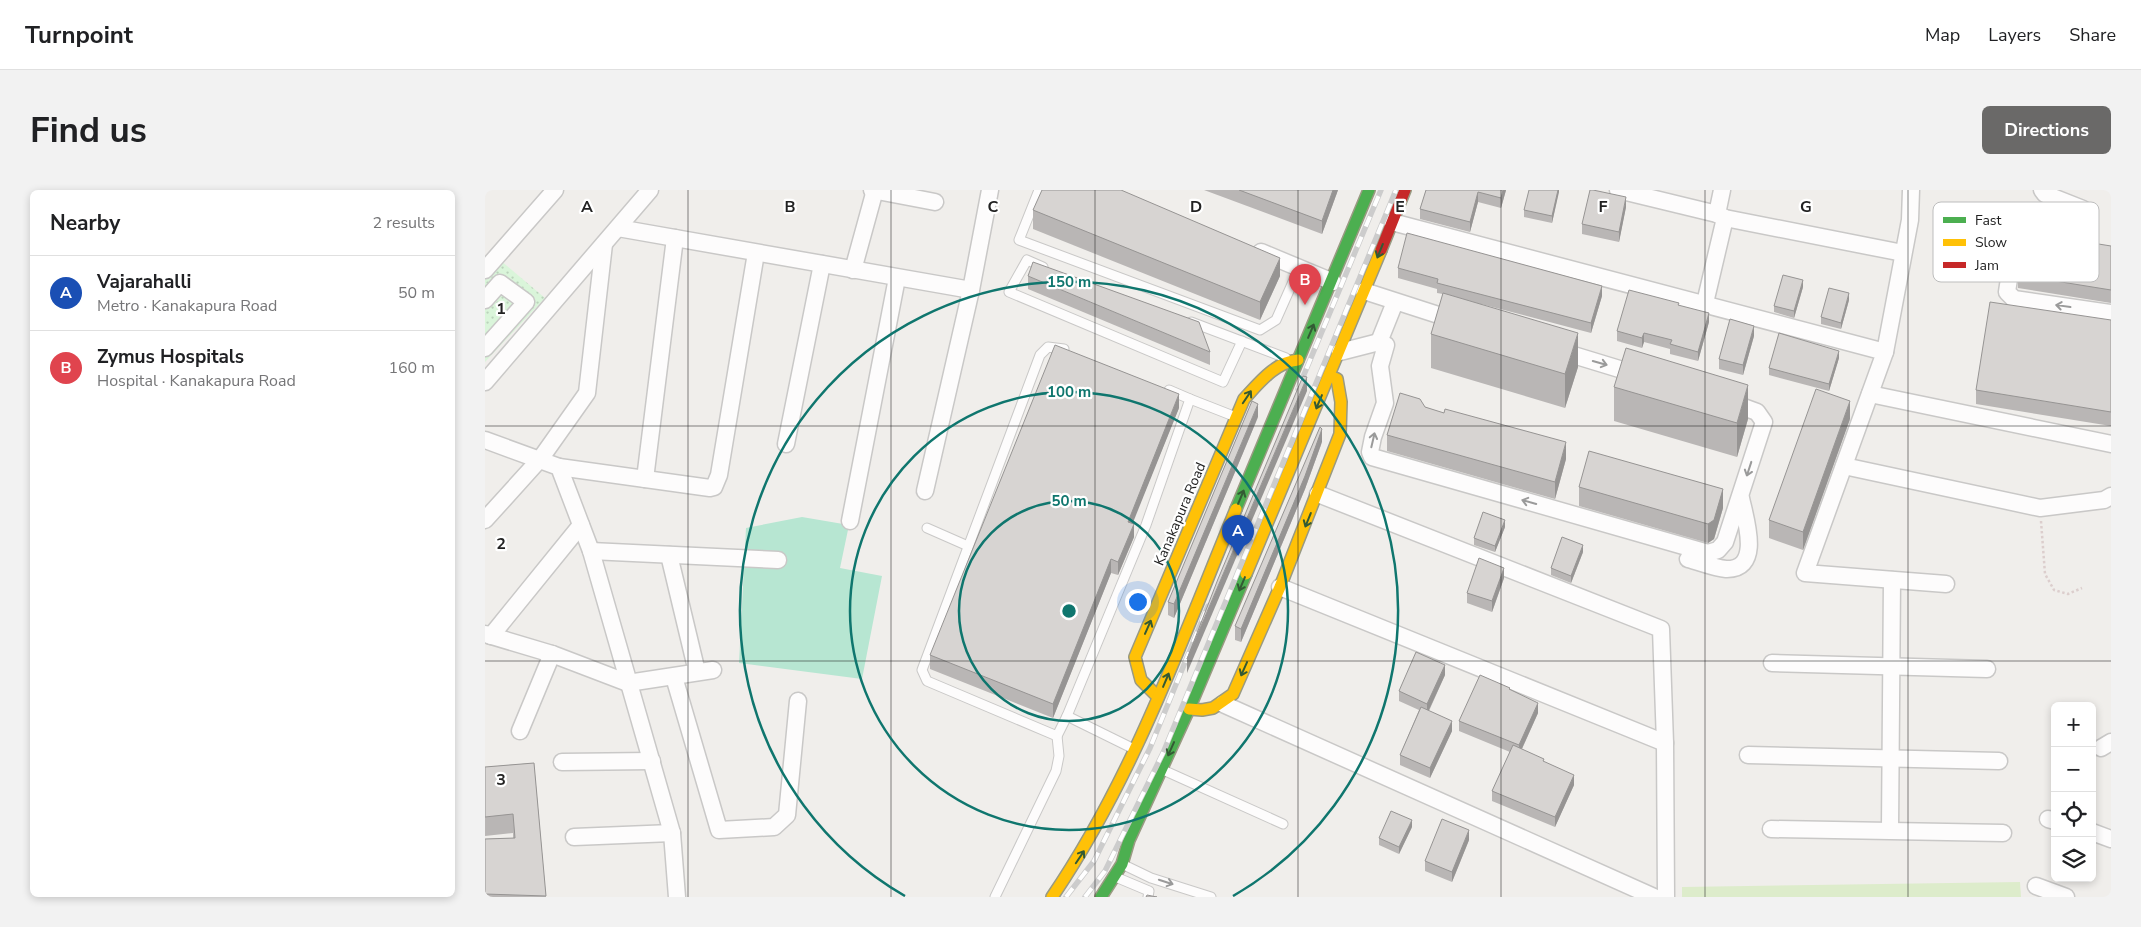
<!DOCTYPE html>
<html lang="en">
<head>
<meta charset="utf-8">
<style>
  body { margin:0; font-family:"Nunito Sans",sans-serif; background:#f2f2f2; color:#202124 }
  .controls { position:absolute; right:15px; bottom:15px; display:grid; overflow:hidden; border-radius:8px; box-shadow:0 2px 8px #0003 }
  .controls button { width:45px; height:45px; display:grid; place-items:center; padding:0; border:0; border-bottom:1px solid #e0e0e0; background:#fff; color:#202124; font:25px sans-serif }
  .you { position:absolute; left:652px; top:411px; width:18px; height:18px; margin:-12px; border:4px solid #fff; border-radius:50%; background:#1a73e8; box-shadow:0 0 0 8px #1a73e833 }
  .badge { display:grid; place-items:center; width:32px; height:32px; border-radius:50%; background:#6a6968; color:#fff; font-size:16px; font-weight:700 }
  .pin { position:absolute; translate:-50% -41px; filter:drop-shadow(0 1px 2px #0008) }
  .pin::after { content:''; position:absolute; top:26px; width:18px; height:15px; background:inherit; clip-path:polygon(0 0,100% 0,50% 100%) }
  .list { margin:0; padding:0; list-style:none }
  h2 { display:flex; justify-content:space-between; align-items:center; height:65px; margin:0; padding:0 20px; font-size:21px }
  h2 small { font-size:16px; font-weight:400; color:#757577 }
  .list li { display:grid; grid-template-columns:32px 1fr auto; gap:15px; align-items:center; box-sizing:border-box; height:75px; padding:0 20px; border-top:1px solid #e0e0e0 }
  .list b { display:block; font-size:19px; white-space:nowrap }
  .list p { margin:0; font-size:16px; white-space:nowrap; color:#757577 }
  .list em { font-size:16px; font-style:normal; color:#757577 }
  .icon { flex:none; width:28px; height:28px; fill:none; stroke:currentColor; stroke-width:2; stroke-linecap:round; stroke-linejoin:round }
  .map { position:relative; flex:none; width:1626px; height:707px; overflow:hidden; border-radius:8px }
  header { display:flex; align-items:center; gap:30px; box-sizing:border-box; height:70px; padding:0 25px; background:#fff; border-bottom:1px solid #e0e0e0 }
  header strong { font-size:24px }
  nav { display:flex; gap:28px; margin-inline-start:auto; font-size:18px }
  .intro { display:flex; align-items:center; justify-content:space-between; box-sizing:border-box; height:120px; padding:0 30px }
  h1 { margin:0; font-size:35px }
  .button { padding:12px 22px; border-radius:8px; background:#6a6968; color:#fff; font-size:18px; font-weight:700 }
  main { display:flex; gap:30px; padding:0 30px }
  aside { flex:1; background:#fff; border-radius:8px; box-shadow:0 2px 8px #0003 }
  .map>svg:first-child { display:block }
</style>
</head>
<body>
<header>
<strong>Turnpoint</strong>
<nav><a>Map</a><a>Layers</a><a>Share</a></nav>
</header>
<div class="intro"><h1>Find us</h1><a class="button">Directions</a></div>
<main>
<aside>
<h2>Nearby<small>2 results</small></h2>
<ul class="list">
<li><span class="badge" style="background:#1a4fb4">A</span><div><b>Vajarahalli</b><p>Metro · Kanakapura Road</p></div><em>50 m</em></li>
<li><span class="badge" style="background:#e0444e">B</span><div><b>Zymus Hospitals</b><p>Hospital · Kanakapura Road</p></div><em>160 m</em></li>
</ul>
</aside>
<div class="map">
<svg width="1626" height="707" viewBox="0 0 1626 707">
  <defs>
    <pattern id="park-dots" width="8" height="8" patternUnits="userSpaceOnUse" patternTransform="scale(1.25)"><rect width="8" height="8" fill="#daf5da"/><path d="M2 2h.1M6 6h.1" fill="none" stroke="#bbd2bb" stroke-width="1.8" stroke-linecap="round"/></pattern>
  </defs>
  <rect width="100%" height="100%" fill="#f0eeeb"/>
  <polygon fill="#ddeccb" points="1535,692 1536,707 1197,707 1197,697"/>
  <polygon fill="url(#park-dots)" points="15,70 60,108 0,172 0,88"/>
  <polygon fill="#b7e6d2" points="317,327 364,335 355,378 397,386 377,489 254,473 261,338"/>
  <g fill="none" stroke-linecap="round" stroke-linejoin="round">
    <defs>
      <g id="lane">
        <polyline points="554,0 534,50 775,140 791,130 811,85"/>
        <polyline points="558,77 542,70 524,102 738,192 757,151"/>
        <polyline points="706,132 801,168"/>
        <polyline points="579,159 563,157 555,165 437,480 442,491 572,546 582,526 649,559"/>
        <polyline points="705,209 751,227"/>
        <polyline points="442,338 483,356"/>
        <polyline points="582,526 661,335 705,209 684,200"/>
        <polyline points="678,580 798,634"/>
        <polyline points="639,675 666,688 726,707"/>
        <polyline points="633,688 664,701 663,707"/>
        <polyline points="510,707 571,581 574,566 572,546"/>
      </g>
      <g id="street">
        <polyline points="387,0 450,12"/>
        <polyline points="1133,0 1232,24 1237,0"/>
        <polyline points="1557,0 1560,4 1598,19"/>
        <polyline points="1232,24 1240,28 1418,63"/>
        <polyline points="907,32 1400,162 1320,383 1461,394"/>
        <polyline points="133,38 486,100 505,0"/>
        <polyline points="1561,47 1539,43 1530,49 1522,102 1529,109 1626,123"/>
        <polyline points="776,62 848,92"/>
        <polyline points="0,80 70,0"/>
        <polyline points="368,80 390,0"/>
        <polyline points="879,101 972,131"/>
        <polyline points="0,110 15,93 41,112 0,158"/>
        <polyline points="1220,113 1240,28"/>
        <polyline points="894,152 910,112"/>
        <polyline points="1072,160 1154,185"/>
        <polyline points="855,162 894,152 901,155 895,176 900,213 888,247 885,262 887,267 1223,363 1233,360 1240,352 1279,232 1272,222 1242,211"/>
        <polyline points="1400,162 1425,30 1426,0"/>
        <polyline points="0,192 165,0"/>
        <polyline points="1385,204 1626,254"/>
        <polyline points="0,250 74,277 106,361 187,643 192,707"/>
        <polyline points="301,254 337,74"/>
        <polyline points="1359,276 1555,318 1619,310 1626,306"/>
        <polyline points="74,277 225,298 229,297 234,285 271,63"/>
        <polyline points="160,289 190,48"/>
        <polyline points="440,301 486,100"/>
        <polyline points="833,304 1176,439 1180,553 1181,707"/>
        <polyline points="0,330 56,268 102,203 119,54"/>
        <polyline points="365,331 412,88"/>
        <polyline points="106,361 293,370"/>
        <polyline points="184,365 212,482"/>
        <path d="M1203,369c12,3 26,9 38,10 37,1 19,-51 15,-71"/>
        <polyline points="795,397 1180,553"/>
        <polyline points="0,444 67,464 143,493 228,480"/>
        <polyline points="6,446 96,335"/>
        <polyline points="1287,473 1502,479"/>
        <polyline points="189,487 234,640 289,637 302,625 313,511"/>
        <polyline points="738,514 1169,707"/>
        <polyline points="35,541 67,464"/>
        <polyline points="1616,558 1626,552"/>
        <polyline points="1263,565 1514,571"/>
        <polyline points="77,572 167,571"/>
        <polyline points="1563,629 1570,631"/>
        <polyline points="1286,639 1518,643"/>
        <polyline points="1405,639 1407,390"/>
        <polyline points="1607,642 1626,649"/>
        <polyline points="89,647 187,643"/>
        <polyline points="1551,696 1581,707"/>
      </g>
      <g id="fast">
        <polyline points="751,319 884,0"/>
        <polyline points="616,707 637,674 644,650 704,519 761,384"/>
      </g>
      <g id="slow">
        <polyline points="761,384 896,60"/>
        <path d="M673,507l-17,-17 -6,-23 109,-258c15,-16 31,-37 54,-39"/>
        <polyline points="704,519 717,520 728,518 748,504 795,397 855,244 856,212 852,189 845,186"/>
        <path d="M567,707c81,-119 129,-255 184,-388"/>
      </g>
      <polyline id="jam" points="896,60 920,0"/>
    </defs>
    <use href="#lane" stroke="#c9c8c7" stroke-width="11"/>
    <use href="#street" stroke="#c9c8c7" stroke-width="19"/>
    <use href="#fast" stroke="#999a82" stroke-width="14"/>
    <use href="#slow" stroke="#999a82" stroke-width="14"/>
    <use href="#jam" stroke="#999a82" stroke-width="14"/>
    <polyline stroke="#dccecd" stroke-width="2.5" stroke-dasharray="2.5 2.5" stroke-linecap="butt" points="1556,331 1560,384 1569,400 1583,404 1597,398"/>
    <use href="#lane" stroke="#fdfcfc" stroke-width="9"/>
    <use href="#street" stroke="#fdfcfc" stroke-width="16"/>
    <use href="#fast" stroke="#4caf50" stroke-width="11"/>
    <use href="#slow" stroke="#ffc107" stroke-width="11"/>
    <use href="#jam" stroke="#c62828" stroke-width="11"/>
    <defs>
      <g id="rail">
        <polyline points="813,199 896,0"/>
        <polyline points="581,707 609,671 665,558 723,416"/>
        <polyline points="600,707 620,681 678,563 911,0"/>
      </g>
    </defs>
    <use href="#rail" stroke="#ccc" stroke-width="5.5"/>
    <use href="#rail" stroke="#fff" stroke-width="4" stroke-dasharray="11" stroke-linecap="butt"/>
  </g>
  <g fill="#b9b6b5">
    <polygon points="719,0 853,0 837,44"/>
    <polygon points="941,0 1021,0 1016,18 993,12 985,42 935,29 935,19"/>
    <polygon points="1074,0 1067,33 1039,27 1039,20"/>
    <polygon points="1141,17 1134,52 1097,44 1097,34"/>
    <polygon points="548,20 795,86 775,130 548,39"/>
    <polygon points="1626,56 1626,113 1533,98 1533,85"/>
    <polygon points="913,78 1117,106 1106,143 996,114 1093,177 1080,218 946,178 946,144 958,104 952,103 952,99 913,88"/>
    <polygon points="543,86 725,162 725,175 543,99"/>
    <polygon points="1318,97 1309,128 1289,122 1289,116"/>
    <polygon points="1364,110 1356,139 1336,134 1336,127"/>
    <polygon points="1194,115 1224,132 1213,171 1185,164 1185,159 1159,152 1157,158 1132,151 1132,141"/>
    <polygon points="1626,130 1626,236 1491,214 1491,200"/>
    <polygon points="1269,146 1258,185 1234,179 1234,169"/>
    <polygon points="1354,168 1344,201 1284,185 1284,178"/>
    <polygon points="1129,197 1263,229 1252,267 1129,231"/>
    <polygon points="940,217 1081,269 1070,309 902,261 902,245"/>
    <polygon points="694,218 647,333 649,347 633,385 626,383 568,528 445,479 445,465"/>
    <polygon points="773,227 689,428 683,425 683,412"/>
    <polygon points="1365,229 1318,360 1284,348 1284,330"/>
    <polygon points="837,252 820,299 756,452 750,450 750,436"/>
    <polygon points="1094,297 1238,318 1229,349 1223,353 1094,316"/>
    <polygon points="1020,337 1010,362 989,355 989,348"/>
    <polygon points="1098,362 1086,393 1066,385 1066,378"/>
    <polygon points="1019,388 1007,422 982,413 982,403"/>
    <polygon points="960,485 944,521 967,541 945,588 915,575 915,565 934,520 914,511 914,501"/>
    <polygon points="1025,500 1053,523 1037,559 1059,572 1089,595 1070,637 1007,611 1007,601 1025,562 974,541 974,531"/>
    <polygon points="49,573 61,707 0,707 0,649 28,648 28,643 0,646 0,577"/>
    <polygon points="927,637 914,664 894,655 894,648"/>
    <polygon points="984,650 967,692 940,681 940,671"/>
  </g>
  <g fill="#969493">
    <polygon points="848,0 853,0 837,44 837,31"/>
    <polygon points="1018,0 1021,0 1016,18 1016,8"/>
    <polygon points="1073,0 1074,0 1074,2 1067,33 1067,26"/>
    <polygon points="993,2 993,12 985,42 985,32"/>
    <polygon points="1141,7 1141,17 1134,52 1134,42"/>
    <polygon points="795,68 795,86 775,130 775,112"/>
    <polygon points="1318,90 1318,97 1309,128 1309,121"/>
    <polygon points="1117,96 1117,106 1106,143 1106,133"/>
    <polygon points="1364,103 1364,110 1356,139 1356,133"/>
    <polygon points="1224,123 1224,132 1213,171 1213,162"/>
    <polygon points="1269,136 1269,146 1258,185 1258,175"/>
    <polygon points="1093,143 1093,177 1080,218 1080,184"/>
    <polygon points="1159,143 1159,152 1157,158 1157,148"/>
    <polygon points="1354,161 1354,168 1344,201 1344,194"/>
    <polygon points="822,187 822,201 702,483 702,469"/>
    <polygon points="1263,195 1263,229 1252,267 1252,233"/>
    <polygon points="694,204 694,218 643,345 643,332"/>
    <polygon points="1365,211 1365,229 1318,360 1318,342"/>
    <polygon points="773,214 773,227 689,428 689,414"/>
    <polygon points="837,239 837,252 820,299 756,452 756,439"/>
    <polygon points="1081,252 1081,269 1070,309 1070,292"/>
    <polygon points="1238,299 1238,318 1229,349 1223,353 1223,334"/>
    <polygon points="1020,330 1020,337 1010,362 1010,356"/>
    <polygon points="649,334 649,347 633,385 633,372"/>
    <polygon points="1098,355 1098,362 1086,393 1086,386"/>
    <polygon points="626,369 626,383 568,528 568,514"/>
    <polygon points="1019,378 1019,388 1007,422 1007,411"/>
    <polygon points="960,475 960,485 942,524 942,514"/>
    <polygon points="1053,513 1053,523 1034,565 1034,555"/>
    <polygon points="967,531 967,541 945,588 945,578"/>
    <polygon points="1089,585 1089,595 1070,637 1070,627"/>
    <polygon points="927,630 927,637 914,664 914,657"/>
    <polygon points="984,640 984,650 967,692 967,682"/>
  </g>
  <g fill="#d7d4d2" stroke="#969493">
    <polygon points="557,0 636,0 795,68 775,112 548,20"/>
    <polygon points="754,0 848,0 837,31"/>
    <polygon points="941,0 1018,0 1016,8 993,2 985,32 935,19"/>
    <polygon points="1044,0 1073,0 1067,26 1039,20"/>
    <polygon points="1105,0 1108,0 1141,7 1134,42 1097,34"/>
    <polygon points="1539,42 1626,56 1626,100 1533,85"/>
    <polygon points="922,43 1117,96 1106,133 952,93 953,89 913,78"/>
    <polygon points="548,72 714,132 725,162 543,86"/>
    <polygon points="1298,85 1318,90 1309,121 1289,116"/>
    <polygon points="1344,98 1364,103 1356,133 1336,127"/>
    <polygon points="1144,100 1194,113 1193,115 1224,123 1213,162 1185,154 1187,150 1159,143 1157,148 1132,141"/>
    <polygon points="958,103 1093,143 1080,184 946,144"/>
    <polygon points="1505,112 1626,130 1626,222 1491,200"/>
    <polygon points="1245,129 1269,136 1258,175 1234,169"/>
    <polygon points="1294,143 1354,161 1344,194 1284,178"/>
    <polygon points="570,155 694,204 643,332 649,334 633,372 626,369 568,514 445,465"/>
    <polygon points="1141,158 1263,195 1252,233 1129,197"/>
    <polygon points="818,186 822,187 702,469 733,389"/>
    <polygon points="1331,199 1365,211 1318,342 1284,330"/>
    <polygon points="915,203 935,209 940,217 959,223 960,219 1081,252 1070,292 902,245"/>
    <polygon points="767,211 773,214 689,414 683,412"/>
    <polygon points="835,237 837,239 820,286 756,439 750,436"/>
    <polygon points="1104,261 1238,299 1229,330 1223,334 1094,297"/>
    <polygon points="998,322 1020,330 1010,356 989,348"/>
    <polygon points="1077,347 1098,355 1086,386 1066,378"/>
    <polygon points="994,368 1019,378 1007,411 982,403"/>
    <polygon points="931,462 960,475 942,514 914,501"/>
    <polygon points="995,485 1025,498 1024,499 1053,513 1034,555 974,531"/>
    <polygon points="936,517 967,531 945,578 915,565"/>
    <polygon points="1028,555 1059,569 1058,571 1089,585 1070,627 1007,601"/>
    <polygon points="49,573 61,706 0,704 0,649 30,648 28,624 0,627 0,577"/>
    <polygon points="906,621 927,630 914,657 894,648"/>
    <polygon points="957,629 984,640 967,682 940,671"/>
    <polygon points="662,705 672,707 661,707"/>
  </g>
  <defs><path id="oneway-shaft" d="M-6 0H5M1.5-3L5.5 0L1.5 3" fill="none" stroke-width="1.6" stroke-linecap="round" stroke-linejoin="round" transform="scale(1.25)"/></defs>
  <g stroke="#335a34">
    <use href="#oneway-shaft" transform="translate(895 61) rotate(112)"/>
    <use href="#oneway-shaft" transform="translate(826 141) rotate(-67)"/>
    <use href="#oneway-shaft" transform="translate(762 207) rotate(-56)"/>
    <use href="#oneway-shaft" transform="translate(834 212) rotate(113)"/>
    <use href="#oneway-shaft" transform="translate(756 307) rotate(-67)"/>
    <use href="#oneway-shaft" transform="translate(823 330) rotate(112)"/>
    <use href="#oneway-shaft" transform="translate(757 394) rotate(113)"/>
    <use href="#oneway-shaft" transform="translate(663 437) rotate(-66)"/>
    <use href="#oneway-shaft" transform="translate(759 479) rotate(114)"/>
    <use href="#oneway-shaft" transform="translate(681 490) rotate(-67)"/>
    <use href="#oneway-shaft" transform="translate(686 559) rotate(114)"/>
    <use href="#oneway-shaft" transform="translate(595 667) rotate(-56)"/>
  </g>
  <g stroke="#9a9a9a">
    <use href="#oneway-shaft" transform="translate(1578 116) rotate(-172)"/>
    <use href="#oneway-shaft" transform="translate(1115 173) rotate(16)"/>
    <use href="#oneway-shaft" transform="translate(888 250) rotate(-77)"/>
    <use href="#oneway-shaft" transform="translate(1264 279) rotate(108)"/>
    <use href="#oneway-shaft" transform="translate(1044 312) rotate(-164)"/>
    <use href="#oneway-shaft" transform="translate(681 692) rotate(18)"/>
  </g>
  <path fill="none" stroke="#222" stroke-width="1" stroke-opacity="0.55" d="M203,0v707M406,0v707M610,0v707M813,0v707M1016,0v707M1220,0v707M1423,0v707M0,236h1626M0,471h1626"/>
  <g fill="none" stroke="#0f766e" stroke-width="2.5">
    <circle cx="584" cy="421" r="110"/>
    <circle cx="584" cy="421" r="219"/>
    <path d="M420 706A329 329 0 1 1 748 706"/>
  </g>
  <g text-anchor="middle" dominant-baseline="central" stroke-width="4.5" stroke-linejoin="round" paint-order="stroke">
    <g font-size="14" fill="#222" stroke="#fff">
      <text transform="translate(695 324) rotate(-67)">Kanakapura Road</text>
    </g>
  </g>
  <rect x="1448" y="12" width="166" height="80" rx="8" fill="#fff" stroke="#bdbdbd" stroke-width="1"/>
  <rect x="1458" y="27" width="23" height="6" fill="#4caf50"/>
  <rect x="1458" y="49" width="23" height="7" fill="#ffc107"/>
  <rect x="1458" y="72" width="23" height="6" fill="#c62828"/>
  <g font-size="14" fill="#222">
    <text x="1490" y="35">Fast</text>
    <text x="1490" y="57">Slow</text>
    <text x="1490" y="80">Jam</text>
  </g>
  <g font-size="16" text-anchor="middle" font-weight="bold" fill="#222" stroke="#fff" stroke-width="4.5" stroke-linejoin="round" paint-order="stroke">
    <text x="102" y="22">A</text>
    <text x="305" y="22">B</text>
    <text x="508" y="22">C</text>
    <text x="711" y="22">D</text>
    <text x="915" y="22">E</text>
    <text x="1118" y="22">F</text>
    <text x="1321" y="22">G</text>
    <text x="16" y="124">1</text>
    <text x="16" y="359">2</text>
    <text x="16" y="595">3</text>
  </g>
  <circle cx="584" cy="421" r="8" fill="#0f766e" stroke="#fff" stroke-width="2.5"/>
  <g font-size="15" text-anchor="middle" font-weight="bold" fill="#0f766e" stroke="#fff" stroke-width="4.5" stroke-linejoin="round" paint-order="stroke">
    <text x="584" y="97">150 m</text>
    <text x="584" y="207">100 m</text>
    <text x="584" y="316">50 m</text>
  </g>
</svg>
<div class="controls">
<button>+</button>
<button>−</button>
<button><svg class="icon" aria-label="locate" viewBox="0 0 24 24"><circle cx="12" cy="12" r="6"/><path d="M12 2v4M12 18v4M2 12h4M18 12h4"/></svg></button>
<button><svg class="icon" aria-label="layers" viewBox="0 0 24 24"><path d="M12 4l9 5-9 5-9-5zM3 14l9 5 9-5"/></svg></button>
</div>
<div class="you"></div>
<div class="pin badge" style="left:753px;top:366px;background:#1a4fb4">A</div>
<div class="pin badge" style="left:820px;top:115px;background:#e0444e">B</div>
</div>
</main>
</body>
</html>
